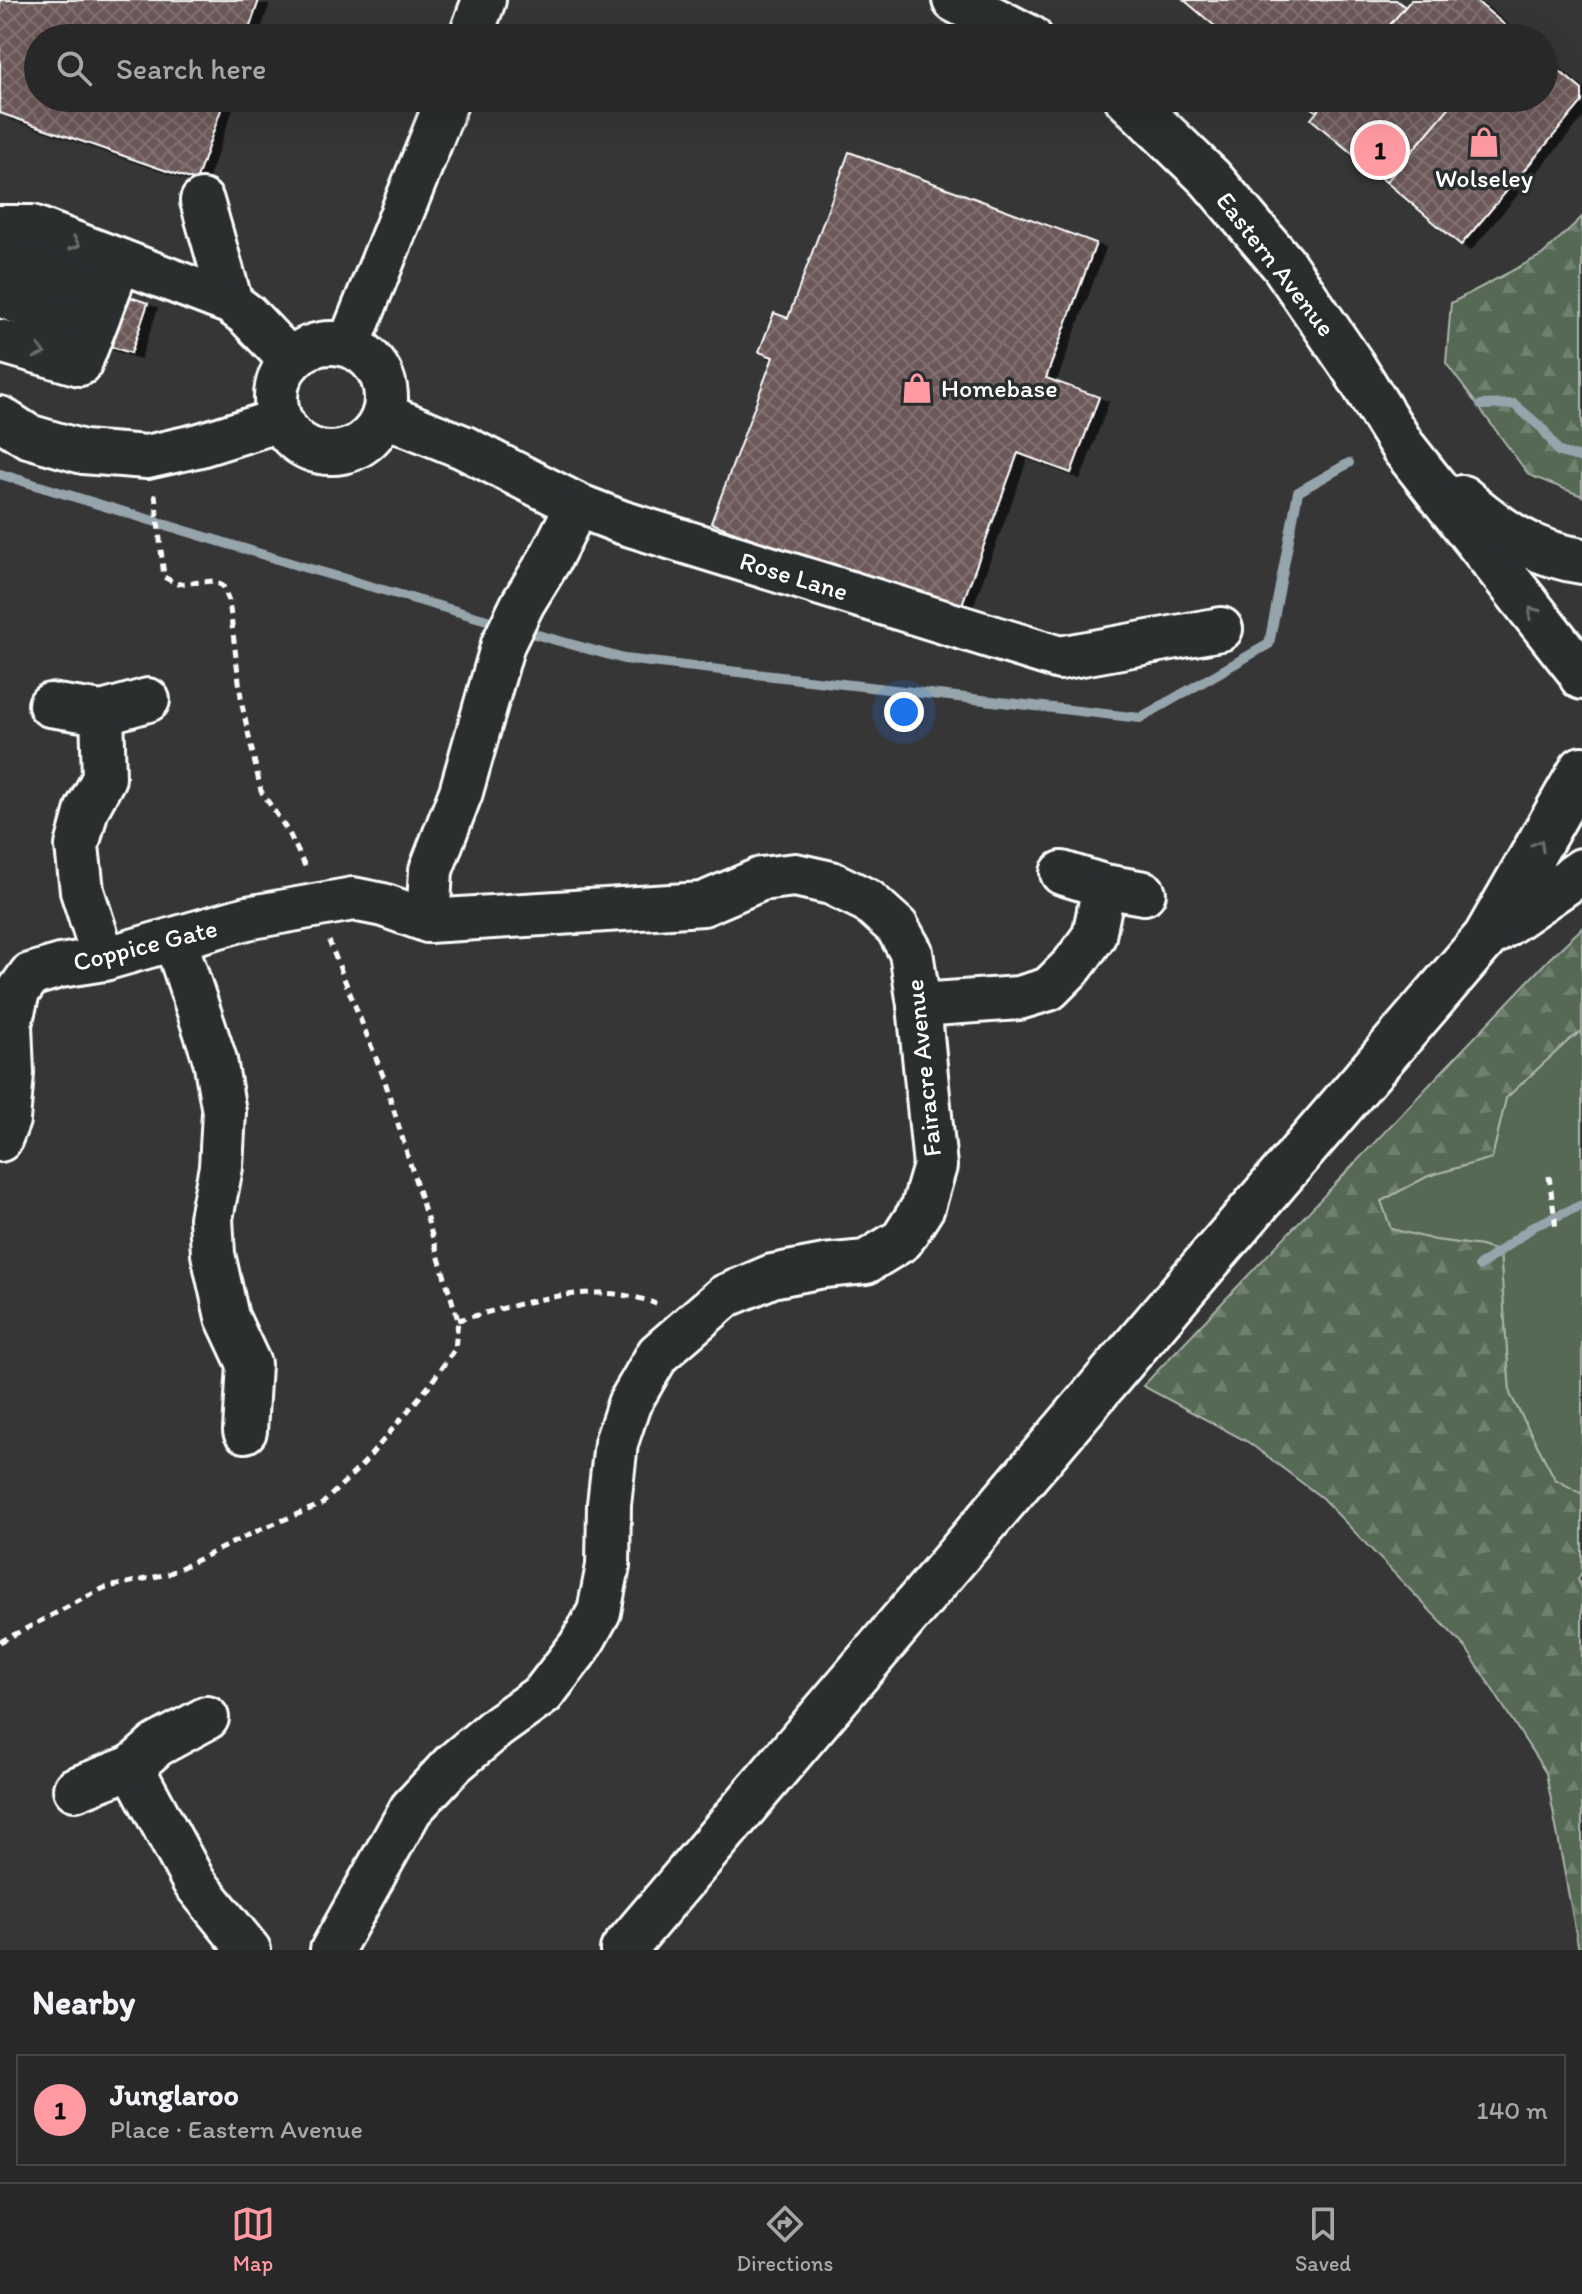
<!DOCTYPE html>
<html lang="en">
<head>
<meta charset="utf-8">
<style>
  body { margin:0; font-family:Itim,sans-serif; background:#313031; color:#f1f3f6 }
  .you { position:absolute; left:904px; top:712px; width:28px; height:28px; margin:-20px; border:6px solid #fff; border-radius:50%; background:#1a73e8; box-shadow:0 0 0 12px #1a73e833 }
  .badge { display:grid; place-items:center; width:52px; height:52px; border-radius:50%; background:#ff9aa2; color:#111; font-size:26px; font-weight:700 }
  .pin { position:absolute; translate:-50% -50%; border:4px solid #fff; box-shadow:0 2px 8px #0006 }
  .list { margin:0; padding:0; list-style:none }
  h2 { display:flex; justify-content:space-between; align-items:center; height:104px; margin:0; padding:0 32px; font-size:34px }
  h2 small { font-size:26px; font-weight:400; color:#a5a6a8 }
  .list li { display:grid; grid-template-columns:52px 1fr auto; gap:24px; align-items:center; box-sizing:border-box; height:112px; margin:0 16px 16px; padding:0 16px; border:2px solid #454446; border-radius:0px }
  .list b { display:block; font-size:30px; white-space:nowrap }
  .list p { margin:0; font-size:26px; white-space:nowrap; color:#a5a6a8 }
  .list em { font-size:26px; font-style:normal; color:#a5a6a8 }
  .icon { flex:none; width:44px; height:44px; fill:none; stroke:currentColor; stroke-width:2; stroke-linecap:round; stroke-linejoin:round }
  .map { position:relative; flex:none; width:1582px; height:1950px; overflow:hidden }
  .search { position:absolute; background:#292829; box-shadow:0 8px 32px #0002; left:24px; right:24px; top:24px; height:88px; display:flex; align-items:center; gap:20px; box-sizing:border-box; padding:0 28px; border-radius:44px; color:#a5a6a8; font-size:30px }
  .sheet { height:232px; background:#292829 }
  nav { display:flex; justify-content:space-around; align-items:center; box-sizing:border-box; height:112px; border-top:2px solid #454446; background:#292829; font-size:22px; color:#a5a6a8 }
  nav a { display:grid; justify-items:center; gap:4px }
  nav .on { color:#ff9aa2 }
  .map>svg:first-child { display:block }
</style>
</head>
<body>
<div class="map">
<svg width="1582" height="1950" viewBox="0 0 1582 1950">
  <defs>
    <pattern id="forest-firs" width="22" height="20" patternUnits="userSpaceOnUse" patternTransform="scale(2)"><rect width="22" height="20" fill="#546955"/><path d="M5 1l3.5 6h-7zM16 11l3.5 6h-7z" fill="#6e806e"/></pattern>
    <pattern id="building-cross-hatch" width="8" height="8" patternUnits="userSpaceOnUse" patternTransform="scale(2)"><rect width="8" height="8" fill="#6c5959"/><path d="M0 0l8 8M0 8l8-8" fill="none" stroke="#827272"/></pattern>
    <filter id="shadow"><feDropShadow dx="9" dy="5" stdDeviation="0" flood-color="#0009"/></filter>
  </defs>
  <rect width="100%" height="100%" fill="#373637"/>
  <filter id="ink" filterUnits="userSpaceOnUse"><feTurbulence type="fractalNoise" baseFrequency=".0125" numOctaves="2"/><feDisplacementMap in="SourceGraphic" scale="16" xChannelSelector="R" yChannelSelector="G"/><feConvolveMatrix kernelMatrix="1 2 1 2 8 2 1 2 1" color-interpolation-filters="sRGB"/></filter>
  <g filter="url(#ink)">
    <polygon fill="#546955" stroke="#aab4aa" stroke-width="2" points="1582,1031 1582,1494 1555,1479 1510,1394 1500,1252 1481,1246 1435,1240 1391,1229 1381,1201 1428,1176 1492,1158 1506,1098 1569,1040"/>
    <g fill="url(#forest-firs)" stroke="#aab4aa" stroke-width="2">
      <polygon points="1582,217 1582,496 1529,475 1446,363 1451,303 1542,255"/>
      <polygon points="1582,928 1582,1031 1569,1040 1506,1098 1492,1158 1428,1176 1381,1201 1391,1229 1435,1240 1481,1246 1500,1252 1510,1394 1555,1479 1582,1494 1582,1572 1578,1579 1582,1592 1582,1950 1579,1950 1546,1773 1466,1648 1322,1498 1248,1442 1143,1386 1549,959"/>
    </g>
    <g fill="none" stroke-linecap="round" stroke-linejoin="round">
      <g stroke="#96a4ac" stroke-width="10">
        <polyline points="1481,405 1514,404 1543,429 1559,452 1582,458"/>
        <polyline points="0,474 300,566 501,624"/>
        <polyline points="520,630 624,659 1140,718 1269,644 1298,492 1349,463"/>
        <polyline points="1479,1266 1534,1226 1582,1205"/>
      </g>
    </g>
    <g fill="url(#building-cross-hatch)" stroke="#fff" stroke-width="2" filter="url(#shadow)">
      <polygon points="0,0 259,0 246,38 38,38 38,98 225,98 196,181 0,113"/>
      <polygon points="1184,0 1396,0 1405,7 1379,38 1229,38"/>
      <polygon points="1411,0 1475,0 1513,32 1508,38 1379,38"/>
      <polygon points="1544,58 1582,90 1582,102 1461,245 1386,182 1457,98 1544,98"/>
      <polygon points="1300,98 1328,98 1317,112"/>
      <polygon points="1328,98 1457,98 1386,182 1311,119"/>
      <polygon points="849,152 1096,243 1046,378 1099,397 1071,473 1018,453 958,615 711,523 773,357 759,352 774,313 788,318"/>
      <polygon points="110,290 148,303 131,353 93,341"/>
    </g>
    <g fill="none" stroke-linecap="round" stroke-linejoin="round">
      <defs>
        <g id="minor">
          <polyline points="470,38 484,0"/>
          <polyline points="202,201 231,303"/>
          <polyline points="0,227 32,227 231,303 247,315 290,360"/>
          <polyline points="0,256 107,294"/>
          <polyline points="0,295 92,332"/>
          <polyline points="0,341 80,364 120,261"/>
          <circle cx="331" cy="398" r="55"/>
          <polyline points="349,345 448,98"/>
          <polyline points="384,415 463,447 577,505 621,522 1060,658 1221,629"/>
          <polyline points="0,418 28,436 83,452 147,457 200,445 280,420"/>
          <polyline points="50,705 102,713 148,700"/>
          <polyline points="102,713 104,778 87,809 77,846 82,891 104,959"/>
          <polyline points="1062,873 1104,886 1144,893"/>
          <polyline points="428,921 431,870 461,792 503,644 523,603 550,559 577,505"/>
          <polyline points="175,940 215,1060 224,1112 221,1167 211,1218 213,1254 227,1317 249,1364 245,1431"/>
          <polyline points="919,1005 1019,998 1049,989 1073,965 1094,936 1104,886"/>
          <polyline points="0,1140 8,1120 12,1073 10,1024 18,992 30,975 60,966 104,959 247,918 353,899 383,905 428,921 703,904 761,879 795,875 831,883 868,901 897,927 911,952 919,1005 935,1166 923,1207 902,1240 866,1262 824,1266 772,1276 725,1296 658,1354 629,1404 616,1443 609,1504 608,1566 599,1612 580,1646 543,1694 497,1727 453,1764 411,1809 332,1950"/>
          <polyline points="132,1767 194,1882 249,1950"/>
          <polyline points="75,1789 132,1767 157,1745 207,1718"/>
        </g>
        <g id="major">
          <polyline points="955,0 1030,38"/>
          <polyline points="1127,98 1210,178 1283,264 1352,365 1403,447 1582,674"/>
          <path d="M1462,498c37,32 71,56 120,63"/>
        </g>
        <g id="highway">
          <polyline points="1582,672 1582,677"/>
          <polyline points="1495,931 1582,871"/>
          <polyline points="623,1950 1184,1289 1486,937 1582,769"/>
        </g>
      </defs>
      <use href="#minor" stroke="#fff" stroke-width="48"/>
      <use href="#major" stroke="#fff" stroke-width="50"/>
      <use href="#highway" stroke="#fff" stroke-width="50"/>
      <g stroke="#fff" stroke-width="5" stroke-dasharray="8 6" stroke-linecap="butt">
        <polyline points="155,494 164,577 177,584 213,581 223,586 229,601 242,705 261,791 289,833 307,870"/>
        <polyline points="1549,1176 1556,1228"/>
        <path d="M458,1320c65,-16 134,-42 198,-16"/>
        <polyline points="0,1642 104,1588 168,1574 259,1530 322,1504 364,1463 428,1387 455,1349 458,1320 384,1078 329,941"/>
      </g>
      <use href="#minor" stroke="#2a2d2e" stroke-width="42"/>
      <use href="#major" stroke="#2a2d2e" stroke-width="44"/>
      <use href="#highway" stroke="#2a2d2e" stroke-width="44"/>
    </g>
    <defs><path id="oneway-chevron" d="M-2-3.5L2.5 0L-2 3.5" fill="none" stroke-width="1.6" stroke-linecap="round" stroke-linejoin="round" transform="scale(2)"/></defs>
    <g stroke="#6a6c6d">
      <use href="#oneway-chevron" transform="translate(75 244) rotate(21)"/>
      <use href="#oneway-chevron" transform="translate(40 352) rotate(16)"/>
      <use href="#oneway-chevron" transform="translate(1533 612) rotate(-128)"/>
      <use href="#oneway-chevron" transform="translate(1539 845) rotate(-60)"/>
    </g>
  </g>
  <defs>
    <symbol id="shop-bare" viewBox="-9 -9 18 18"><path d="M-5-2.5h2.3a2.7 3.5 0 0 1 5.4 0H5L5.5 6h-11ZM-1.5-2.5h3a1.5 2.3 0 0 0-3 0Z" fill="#ff9aa2" stroke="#2a2d2e" stroke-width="2.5" paint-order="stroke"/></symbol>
  </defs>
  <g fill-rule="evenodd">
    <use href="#shop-bare" x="1462" y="120" width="44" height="44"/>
    <use href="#shop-bare" x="895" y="366" width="44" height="44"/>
  </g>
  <g text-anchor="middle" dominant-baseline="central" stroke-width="7" stroke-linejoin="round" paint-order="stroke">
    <g font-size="26" fill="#fff" stroke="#2a2d2e">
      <text x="1484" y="178">Wolseley</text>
      <text x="941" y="388" text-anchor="start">Homebase</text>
    </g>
    <g font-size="26" fill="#fff" stroke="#2a2d2e">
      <text transform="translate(1276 264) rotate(52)">Eastern Avenue</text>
      <text transform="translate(794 576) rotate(17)">Rose Lane</text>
      <text transform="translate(145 945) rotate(-14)">Coppice Gate</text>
      <text transform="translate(923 1068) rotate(-96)">Fairacre Avenue</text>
    </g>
  </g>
</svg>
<div class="you"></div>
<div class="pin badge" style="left:1380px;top:150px">1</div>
<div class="search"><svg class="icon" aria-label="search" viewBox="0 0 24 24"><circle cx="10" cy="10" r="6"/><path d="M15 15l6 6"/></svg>Search here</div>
</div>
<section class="sheet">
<h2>Nearby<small></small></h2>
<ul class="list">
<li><span class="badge">1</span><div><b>Junglaroo</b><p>Place · Eastern Avenue</p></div><em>140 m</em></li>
</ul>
</section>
<nav>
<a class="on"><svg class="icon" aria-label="map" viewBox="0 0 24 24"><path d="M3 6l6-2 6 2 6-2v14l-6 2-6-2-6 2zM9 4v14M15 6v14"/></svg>Map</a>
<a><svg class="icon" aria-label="directions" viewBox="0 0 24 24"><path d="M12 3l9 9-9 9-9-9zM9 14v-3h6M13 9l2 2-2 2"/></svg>Directions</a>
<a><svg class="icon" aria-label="saved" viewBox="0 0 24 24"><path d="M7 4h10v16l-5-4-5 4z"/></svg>Saved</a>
</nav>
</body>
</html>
